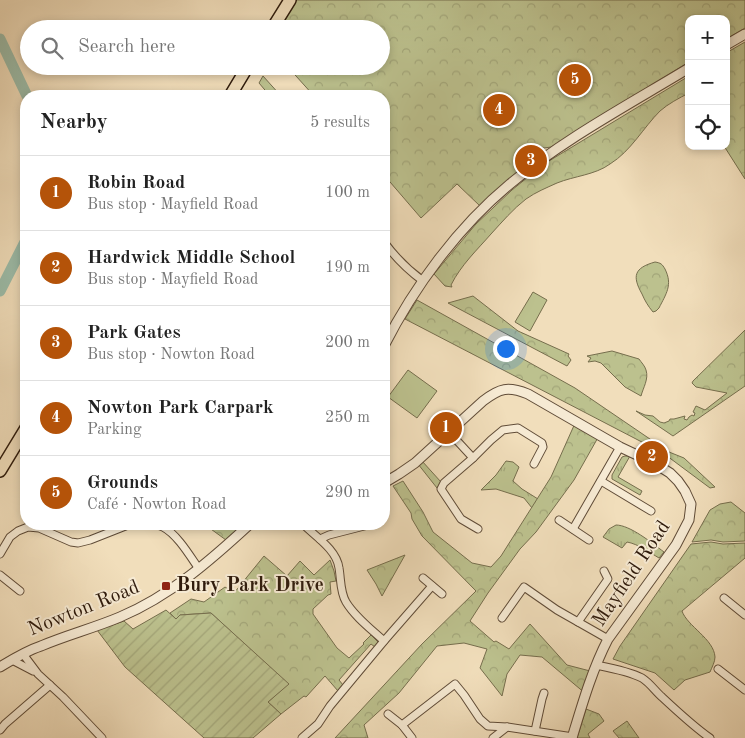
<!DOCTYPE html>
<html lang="en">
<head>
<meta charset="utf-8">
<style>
  body { margin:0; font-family:"Old Standard TT",serif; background:#f2f2f2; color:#222 }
  .controls { position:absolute; right:15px; top:15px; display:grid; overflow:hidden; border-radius:10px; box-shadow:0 2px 8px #0003 }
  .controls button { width:45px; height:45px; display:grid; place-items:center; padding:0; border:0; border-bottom:1px solid #e0e0e0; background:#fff; color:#222; font:25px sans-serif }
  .you { position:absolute; left:505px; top:348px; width:18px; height:18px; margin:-12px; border:4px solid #fff; border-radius:50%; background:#1a73e8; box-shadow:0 0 0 8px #1a73e833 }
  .badge { display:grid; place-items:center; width:32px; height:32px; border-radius:50%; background:#b45309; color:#fff; font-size:16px; font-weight:700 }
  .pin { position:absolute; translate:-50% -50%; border:2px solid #fff; box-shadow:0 1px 5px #0006 }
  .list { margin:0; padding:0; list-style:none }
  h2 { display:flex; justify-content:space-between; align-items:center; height:65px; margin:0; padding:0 20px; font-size:21px }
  h2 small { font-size:16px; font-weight:400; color:#767676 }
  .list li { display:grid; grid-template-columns:32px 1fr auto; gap:15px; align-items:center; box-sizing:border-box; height:75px; padding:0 20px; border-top:1px solid #e0e0e0 }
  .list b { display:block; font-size:19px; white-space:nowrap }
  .list p { margin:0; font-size:16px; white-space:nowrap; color:#767676 }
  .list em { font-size:16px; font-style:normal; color:#767676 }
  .icon { flex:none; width:28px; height:28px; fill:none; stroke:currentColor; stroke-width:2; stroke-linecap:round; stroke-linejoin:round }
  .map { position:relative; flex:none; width:745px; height:738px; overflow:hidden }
  .search { position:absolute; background:#fff; box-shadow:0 2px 8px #0003; left:20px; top:20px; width:370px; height:55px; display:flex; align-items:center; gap:12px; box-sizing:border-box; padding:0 18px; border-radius:28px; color:#767676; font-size:19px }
  .panel { position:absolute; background:#fff; box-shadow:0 2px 8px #0003; left:20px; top:90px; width:370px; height:440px; border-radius:20px }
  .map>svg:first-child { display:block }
</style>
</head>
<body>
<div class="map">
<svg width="745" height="738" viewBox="0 0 745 738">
  <defs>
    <pattern id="grass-tufts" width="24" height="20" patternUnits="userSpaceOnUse" patternTransform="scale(1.25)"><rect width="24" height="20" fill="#bcc18e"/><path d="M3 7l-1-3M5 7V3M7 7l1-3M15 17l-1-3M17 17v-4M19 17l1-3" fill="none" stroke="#a2a579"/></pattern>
    <pattern id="forest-crowns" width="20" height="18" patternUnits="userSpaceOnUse" patternTransform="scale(1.25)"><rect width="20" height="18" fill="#bcc18e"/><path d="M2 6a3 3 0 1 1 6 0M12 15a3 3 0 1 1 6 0" fill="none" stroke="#a2a579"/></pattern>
    <pattern id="garden-furrows" width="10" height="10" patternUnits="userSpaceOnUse" patternTransform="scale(1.25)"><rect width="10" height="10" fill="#bcc18e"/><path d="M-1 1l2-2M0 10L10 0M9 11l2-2" fill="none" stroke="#a2a579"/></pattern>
  </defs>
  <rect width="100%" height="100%" fill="#f1debb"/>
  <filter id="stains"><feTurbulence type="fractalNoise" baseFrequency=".004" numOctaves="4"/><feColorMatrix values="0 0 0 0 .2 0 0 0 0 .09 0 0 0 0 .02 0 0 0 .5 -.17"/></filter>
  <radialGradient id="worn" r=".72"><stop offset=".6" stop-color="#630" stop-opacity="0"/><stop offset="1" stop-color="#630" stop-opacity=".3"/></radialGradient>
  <g fill="url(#grass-tufts)" stroke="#766e4d">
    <polygon points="263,76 281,96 270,96 259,83"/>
    <polygon points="625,456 630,456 618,477 642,491 640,495 612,479 612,475 622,457"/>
    <polygon points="422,461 441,482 437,488 418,464"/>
    <polygon points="506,461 513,462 519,467 513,481 522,489 538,499 532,508 524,498 496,489 481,490 496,475"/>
    <path d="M616,525c14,0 36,18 48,27l-5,6c-10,-6 -21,-14 -32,-16l-5,6 -19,-11 6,-8z"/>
  </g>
  <g fill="url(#forest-crowns)" stroke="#766e4d">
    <path d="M293,0h452v28l-19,11v-20h-37v43l-138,85 -7,1 -8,-3 -7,4c1,3 2,4 1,8 -6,14 -38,36 -50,49l-23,-22 -36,34 -37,-43v-79h-70l-27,-30h94v-37h-106z"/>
    <polygon points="745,42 745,179 724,146 726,146 726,53"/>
    <path d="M689,76v17c-10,5 -21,11 -29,18 -17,17 -29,40 -50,53 -15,11 -36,12 -53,19 -11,5 -21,9 -31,16 -13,10 -24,23 -35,35 -14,16 -30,31 -40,51l1,2 -7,-1 -11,-12 42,-50 36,-34 32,-26z"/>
    <path d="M655,262c6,1 7,2 10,7 8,16 1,25 -6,39l-3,3 -3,1c-5,-6 -8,-11 -11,-18 -10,-18 -8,-26 13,-32z"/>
    <polygon points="473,296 518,331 569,354 568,356 571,360 567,366 448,303"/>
    <polygon points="417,300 575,388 669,452 684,458 715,487 710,488 663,453 405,319"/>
    <polygon points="745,330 745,386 673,436 636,411 645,415 653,416 660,422 664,423 669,421 670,419 674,419 685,416 684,419 687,420 689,417 692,415 694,416 695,413 693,412 696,406 705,410 727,393 696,387 692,383 693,381"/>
    <path d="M612,351l27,8c2,3 6,7 7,11 3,9 -3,18 -5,26l-16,-9 -24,-24 -6,-2 -7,1 3,-4 -4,-2z"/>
    <polygon points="576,421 600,434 574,480 536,532 520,549 488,593 470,621 494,642 496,641 509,649 530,624 567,665 594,672 586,694 542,657 520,655 507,674 502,696 480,668 487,649 464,643 437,646 399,693 364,725 368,738 335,738 422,644 476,591 422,536 412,519 411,513 393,486 403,481 423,512 433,532 472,563 491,567 501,556 551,477"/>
    <polygon points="731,502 745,513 745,541 723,542 711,540 692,542 710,510 720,504"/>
    <polygon points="204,524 243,524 226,540"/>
    <path d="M711,542l12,2 22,-1v15l-63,53c5,15 32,28 33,46 0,5 -3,10 -5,15l-25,8 -11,10 -19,-17 -42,-14 7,-13 71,-102z"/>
    <polygon points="405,555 382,596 376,584 367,570"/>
    <polygon points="264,556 287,576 300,561 314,575 330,560 334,571 336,581 330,582 331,594 328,595 313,609 313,614 337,648 349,658 364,644 363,643 371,635 378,642 375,647 371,644 339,680 343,685 338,691 325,676 306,697 304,696 281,714 268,702 288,684 211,613 180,615 176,619 170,613 191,599 204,602 225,587 234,593"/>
    <polygon points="586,709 599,714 604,721 588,734 590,738 577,738"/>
    <polygon points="627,721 639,738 619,738 613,731"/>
  </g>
  <polygon fill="url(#garden-furrows)" stroke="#766e4d" points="166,610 176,619 180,615 211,613 289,684 268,702 281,714 253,738 204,738 125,667 97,630 124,621 133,629"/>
  <g fill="#bcc18e" stroke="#766e4d">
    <polygon points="533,292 547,300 530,331 515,322"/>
    <polygon points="408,370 437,391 417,418 388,397"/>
  </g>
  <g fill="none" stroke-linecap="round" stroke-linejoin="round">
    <g stroke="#9cbdaa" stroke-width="11">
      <polyline points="0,39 27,96"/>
      <polyline points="0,291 26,240"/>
    </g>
    <defs>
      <g id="minor">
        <path d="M384,242c11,15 24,28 39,39"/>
        <polyline points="449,432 473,458"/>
        <polyline points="601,481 651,511"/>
        <polyline points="559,520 589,540"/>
        <path d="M151,524c4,1 8,1 12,3 14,7 27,29 36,42"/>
        <path d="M305,524l1,3c12,11 31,24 33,41 2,11 1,24 7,34 9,15 25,27 38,39"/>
        <polyline points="478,529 461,519 441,489 444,483 473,458 491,440 503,430 518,428 542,443 543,447 534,464"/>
        <polyline points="573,529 620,447"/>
        <polyline points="320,539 329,535 372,524"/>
        <polyline points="0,554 10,537 18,531 28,527 39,528 71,542 78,543 90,540 128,525 137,524"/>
        <polyline points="0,575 20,591"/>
        <polyline points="423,578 442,594"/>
        <polyline points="724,598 745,615"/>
        <polyline points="502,618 524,587 557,610 608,639"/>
        <polyline points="578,622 608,579 604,571"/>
        <polyline points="23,654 38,674 63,697 102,738"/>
        <polyline points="12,660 33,671"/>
        <path d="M596,665c15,3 32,6 46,13 8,5 13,13 20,19 15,14 31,29 48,41"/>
        <polyline points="718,669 745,690"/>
        <polyline points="388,714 402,725 412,738"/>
        <polyline points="402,725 455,684 464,695 480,719 488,726 507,727 573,737"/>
        <polyline points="0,730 5,724 50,685"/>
        <polyline points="535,731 542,699 544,693"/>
        <polyline points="302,738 318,724 330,706 384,641 432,586"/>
        <polyline points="493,738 507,727"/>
      </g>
      <g id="tertiary">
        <polyline points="726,45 745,34"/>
        <path d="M384,346c30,-59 74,-119 126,-162 54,-45 118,-79 179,-116"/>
        <path d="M384,483l15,-9 16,-11 68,-62c17,-13 25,-15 45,-7l92,53 34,16 16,10 8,8 7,10 6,13 -2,16 -13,25 -68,94c-16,31 -26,66 -36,99"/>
        <path d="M0,667c13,-8 26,-16 41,-21 26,-11 53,-18 79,-29 50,-21 91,-57 130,-93"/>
      </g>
      <g id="trunk">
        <polyline points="272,29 290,0"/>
        <polyline points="230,96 248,66"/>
        <polyline points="0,471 26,428"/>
      </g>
    </defs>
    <use href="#minor" stroke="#604c38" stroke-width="9"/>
    <use href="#tertiary" stroke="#604c38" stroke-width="11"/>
    <use href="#trunk" stroke="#2f1b0c" stroke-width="14"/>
    <use href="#minor" stroke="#f6ead3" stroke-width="7"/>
    <use href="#tertiary" stroke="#f6ead3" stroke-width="9"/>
    <use href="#trunk" stroke="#f1debb" stroke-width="11"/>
  </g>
  <rect fill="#8f2418" stroke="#f6ead3" stroke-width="2" x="161" y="581" width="10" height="10" rx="2.5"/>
  <g text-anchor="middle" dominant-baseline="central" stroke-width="4" stroke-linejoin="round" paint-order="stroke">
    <g font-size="20" fill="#2f1b0c" stroke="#f6ead3">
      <text transform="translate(632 574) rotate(-56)">Mayfield Road</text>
      <text transform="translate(84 609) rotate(-22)">Nowton Road</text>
    </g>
    <g font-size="20" font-weight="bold" fill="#2f1b0c" stroke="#f6ead3" text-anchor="start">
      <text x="176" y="586">Bury Park Drive</text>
    </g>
  </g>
  <rect width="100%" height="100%" filter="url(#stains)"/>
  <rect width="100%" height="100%" fill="url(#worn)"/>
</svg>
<div class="controls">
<button>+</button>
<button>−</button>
<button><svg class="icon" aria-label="locate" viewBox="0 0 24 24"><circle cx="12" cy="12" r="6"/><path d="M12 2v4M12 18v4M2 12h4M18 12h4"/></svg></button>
</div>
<div class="you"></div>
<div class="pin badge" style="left:446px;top:428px">1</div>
<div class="pin badge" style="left:652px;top:457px">2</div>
<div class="pin badge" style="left:531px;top:161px">3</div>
<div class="pin badge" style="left:499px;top:110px">4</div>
<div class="pin badge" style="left:575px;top:80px">5</div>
<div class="search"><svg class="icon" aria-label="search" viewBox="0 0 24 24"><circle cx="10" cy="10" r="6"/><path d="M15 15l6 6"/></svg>Search here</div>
<section class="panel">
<h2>Nearby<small>5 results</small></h2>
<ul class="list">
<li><span class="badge">1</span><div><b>Robin Road</b><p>Bus stop · Mayfield Road</p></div><em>100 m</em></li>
<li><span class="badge">2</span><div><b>Hardwick Middle School</b><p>Bus stop · Mayfield Road</p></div><em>190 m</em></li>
<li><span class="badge">3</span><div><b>Park Gates</b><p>Bus stop · Nowton Road</p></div><em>200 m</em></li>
<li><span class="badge">4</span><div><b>Nowton Park Carpark</b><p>Parking</p></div><em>250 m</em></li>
<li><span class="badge">5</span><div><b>Grounds</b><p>Café · Nowton Road</p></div><em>290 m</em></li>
</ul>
</section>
</div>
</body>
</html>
